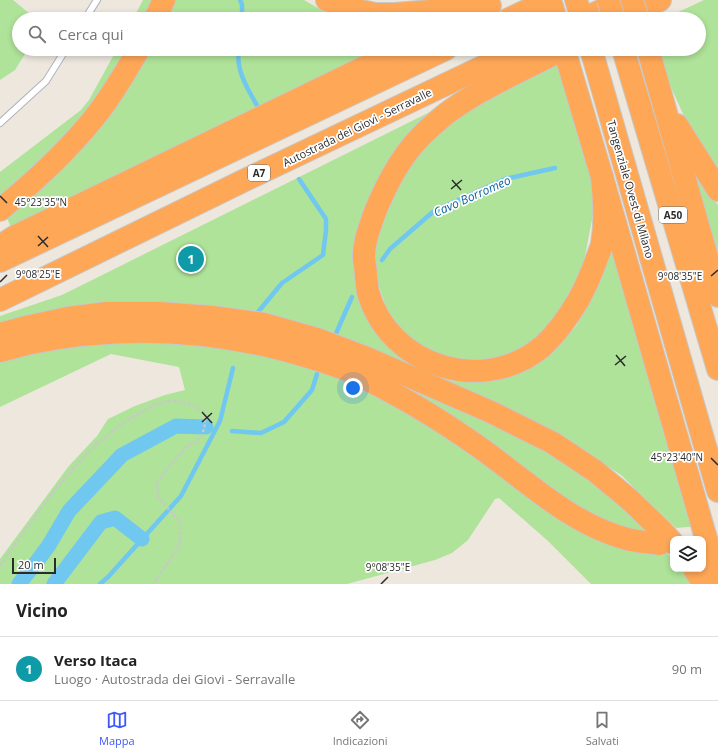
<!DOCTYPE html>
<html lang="it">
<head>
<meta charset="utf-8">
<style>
  body { margin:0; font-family:"Open Sans",sans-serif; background:#f2f2f2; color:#222 }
  .controls { position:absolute; right:12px; bottom:12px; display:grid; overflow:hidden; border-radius:8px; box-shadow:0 2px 6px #0003 }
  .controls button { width:36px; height:36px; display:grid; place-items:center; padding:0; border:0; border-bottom:1px solid #e0e0e0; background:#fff; color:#222; font:20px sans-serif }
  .scale { position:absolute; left:12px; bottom:10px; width:44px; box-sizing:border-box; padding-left:4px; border:2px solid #2b2b2b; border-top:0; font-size:11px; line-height:14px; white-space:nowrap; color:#2b2b2b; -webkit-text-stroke:3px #fff; paint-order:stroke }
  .you { position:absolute; left:353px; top:388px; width:14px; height:14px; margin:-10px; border:3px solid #fff; border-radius:50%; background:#1a73e8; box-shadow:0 0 0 6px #1a73e833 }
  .badge { display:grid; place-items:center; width:26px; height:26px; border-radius:50%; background:#3d57fa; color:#fff; font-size:13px; font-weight:700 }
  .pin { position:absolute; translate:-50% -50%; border:2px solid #fff; box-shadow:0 1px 4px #0006 }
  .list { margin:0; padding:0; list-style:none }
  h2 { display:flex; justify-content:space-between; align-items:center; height:52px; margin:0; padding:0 16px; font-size:17px }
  h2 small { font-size:13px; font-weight:400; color:#767676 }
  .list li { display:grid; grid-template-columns:26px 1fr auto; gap:12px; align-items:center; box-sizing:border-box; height:64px; padding:0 16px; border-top:1px solid #e0e0e0 }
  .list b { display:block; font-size:15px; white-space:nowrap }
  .list p { margin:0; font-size:13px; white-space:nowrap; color:#767676 }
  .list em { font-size:13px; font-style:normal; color:#767676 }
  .icon { flex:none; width:22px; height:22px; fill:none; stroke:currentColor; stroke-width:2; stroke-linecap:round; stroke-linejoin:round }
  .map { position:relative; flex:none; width:718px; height:584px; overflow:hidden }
  .search { position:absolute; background:#fff; box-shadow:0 2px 6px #0003; left:12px; right:12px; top:12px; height:44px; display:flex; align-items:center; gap:10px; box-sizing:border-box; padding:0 14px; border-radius:22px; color:#767676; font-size:15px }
  .sheet { height:116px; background:#fff }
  nav { display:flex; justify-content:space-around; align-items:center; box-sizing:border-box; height:56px; border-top:1px solid #e0e0e0; background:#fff; font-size:11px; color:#767676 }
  nav a { display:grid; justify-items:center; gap:2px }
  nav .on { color:#3d57fa }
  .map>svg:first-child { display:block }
</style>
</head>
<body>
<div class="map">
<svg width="718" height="584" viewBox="0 0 718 584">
  <rect width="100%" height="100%" fill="#ede7dd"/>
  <g fill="#afe399">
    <polygon points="0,0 13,0 36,19 19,19 19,49 28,49 15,70 0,80"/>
    <polygon points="143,0 155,0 146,19 133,19"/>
    <polygon points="174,0 304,0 330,15 348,19 165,19"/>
    <polygon points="704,0 718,0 718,173 684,116 670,85 656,49 699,49 699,19 655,19 670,16"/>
    <polygon points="117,49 130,49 91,106 62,142 0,200 0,172 81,110 89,100"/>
    <polygon points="149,49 380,49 11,227 6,216"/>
    <polygon points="558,62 593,176 593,214 582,272 563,311 546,334 516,355 492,362 457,361 435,355 405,335 387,309 378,284 374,261 376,242 385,211 397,185 414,160 446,127 463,113"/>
    <polygon points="440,107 371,197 353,249 356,286 434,375 452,381 481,382 525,371 558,347 577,325 603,270 613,240 699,526 676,528 621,475 566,439 356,344 0,325 0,316 62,295"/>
    <polygon points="692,167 718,205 718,263"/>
    <polygon points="117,338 205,342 313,366 395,403 636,550 666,552 673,559 673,569 682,569 695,584 591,584 548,541 499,498 495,499 468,540 452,553 435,560 347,584 0,584 0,559 68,467 97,436 108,419 135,406 165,395 185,390 179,367 111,354 0,407 0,362 59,345"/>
    <polygon points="422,390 577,463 654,535 632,531 582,510 419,394"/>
  </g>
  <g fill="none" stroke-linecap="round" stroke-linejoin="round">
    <g stroke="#70c7ef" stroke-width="4.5">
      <polyline points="240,0 242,4 242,19"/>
      <path d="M239,49c-4,22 10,42 20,60"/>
      <polyline points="382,260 390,249 434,211 505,179 555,168"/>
      <polyline points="258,312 282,283 323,255 326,230 326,219 299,179"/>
      <polyline points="334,338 352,297"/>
      <polyline points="232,431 261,433 284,422 312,390 317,374"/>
      <polyline points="100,584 108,577 181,496 220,421 233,368"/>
    </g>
    <g stroke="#70c7ef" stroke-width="15">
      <polyline points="19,584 35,564 49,545 69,511 122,455 176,426 206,427"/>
      <polyline points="54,584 101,522 115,518 142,539"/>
    </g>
    <defs>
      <g id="lane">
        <polyline points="85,19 97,0"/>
        <polyline points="0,123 46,81 66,49"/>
      </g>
      <g id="highway">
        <polyline points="327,0 352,9 375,14 395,14 490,6"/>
        <polyline points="550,0 556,19"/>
        <polyline points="576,0 582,19"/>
        <polyline points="155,19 164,0"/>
        <polyline points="509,19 549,0"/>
        <polyline points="583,19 624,0"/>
        <polyline points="623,19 660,0"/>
        <path d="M564,49c-20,10 -40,20 -60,30 -22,12 -44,23 -63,39 -12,10 -23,20 -32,32 -14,18 -25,40 -34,62 -5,15 -12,31 -11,47 1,6 2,12 2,18 1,5 1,11 2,15 21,75 116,104 175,54 15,-14 26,-30 36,-47 7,-13 13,-27 18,-41 2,-5 4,-10 5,-14 4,-23 2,-45 0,-67"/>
        <polyline points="564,49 602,177 718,580"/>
        <polyline points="591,49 718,491"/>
        <polyline points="623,49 718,369"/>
        <polyline points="648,49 718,296"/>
        <polyline points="677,125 718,190"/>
        <path d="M0,210c34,-28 66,-57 94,-92 17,-21 31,-45 45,-69"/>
        <polyline points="0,246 14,237 402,49"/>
        <polyline points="0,261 446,49"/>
        <polyline points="0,300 243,181 520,49"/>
        <polyline points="0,334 26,327 68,318 107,313 159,313 212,317 264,324 317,339 367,358 491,412 553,443 595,471 630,500 662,531 673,543"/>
        <path d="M0,351c10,-2 21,-6 31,-8 84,-17 171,-14 253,7 22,6 44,12 65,21 46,21 89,47 130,76 47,33 91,77 148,92 11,3 22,3 32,5"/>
        <polyline points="694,569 704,584"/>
      </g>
    </defs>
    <use href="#lane" stroke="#b1b3bf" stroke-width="8"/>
    <use href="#highway" stroke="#c8c8c8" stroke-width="24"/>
    <path stroke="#c8c8c8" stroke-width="2.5" stroke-dasharray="3 2" stroke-linecap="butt" d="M0,566c21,-30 42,-60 65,-88 18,-21 38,-42 62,-57 11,-8 28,-17 41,-20 9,-1 32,4 36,13 2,5 1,12 -1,18 -3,10 -8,8 -14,13 -12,11 -22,25 -32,37l1,15 23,26 -2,24 -26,37"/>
    <use href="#lane" stroke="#fff" stroke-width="6"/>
    <use href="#highway" stroke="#fea757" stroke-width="22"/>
    <defs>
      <g id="highway-bridge">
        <polyline points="608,0 614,19"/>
        <polyline points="632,0 638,19"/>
      </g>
    </defs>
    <use href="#highway-bridge" stroke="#c8c8c8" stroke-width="24" stroke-linecap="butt"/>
    <use href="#highway-bridge" stroke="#fea757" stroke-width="22"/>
  </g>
  <path fill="none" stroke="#2b2b2b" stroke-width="1.5" d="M452,180l9,10M451,189l11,-9M0,196l7,7M38,236l10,11M38,246l10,-9M711,276l7,-6M0,282l7,-7M616,355l9,11M615,365l11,-9M202,412l10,11M202,422l10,-9M711,458l7,7M381,584l7,-7"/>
  <g text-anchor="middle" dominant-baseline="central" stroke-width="3.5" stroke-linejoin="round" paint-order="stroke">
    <g fill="#fff" stroke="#6b6b6b" stroke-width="1">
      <rect x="248" y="165" width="22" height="16" rx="3"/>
      <rect x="659" y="207" width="28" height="16" rx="3"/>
    </g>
    <g font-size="10" font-weight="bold" fill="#2b2b2b">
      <text x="259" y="173">A7</text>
      <text x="673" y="215">A50</text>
    </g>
    <g font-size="11" fill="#2b2b2b" stroke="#fff">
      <text transform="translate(357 127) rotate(-26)">Autostrada dei Giovi - Serravalle</text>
      <text transform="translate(631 189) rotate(74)">Tangenziale Ovest di Milano</text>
    </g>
    <g font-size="12" font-style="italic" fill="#0d649d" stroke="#fff">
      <text transform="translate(472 196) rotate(-24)">Cavo Borromeo</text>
    </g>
  </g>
  <g font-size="10" text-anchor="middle" fill="#2b2b2b" stroke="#fff" stroke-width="3.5" stroke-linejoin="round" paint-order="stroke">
    <text x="41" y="206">45°23'35"N</text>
    <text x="38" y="278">9°08'25"E</text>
    <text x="680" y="280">9°08'35"E</text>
    <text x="677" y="461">45°23'40"N</text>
    <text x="388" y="571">9°08'35"E</text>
  </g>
</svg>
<div class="controls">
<button><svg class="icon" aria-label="layers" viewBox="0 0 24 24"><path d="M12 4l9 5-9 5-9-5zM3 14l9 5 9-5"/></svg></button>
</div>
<div class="scale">20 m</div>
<div class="you"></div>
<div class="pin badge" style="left:191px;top:259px;background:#0f9aa8">1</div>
<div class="search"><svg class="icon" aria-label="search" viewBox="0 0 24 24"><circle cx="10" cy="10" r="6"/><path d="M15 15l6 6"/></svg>Cerca qui</div>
</div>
<section class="sheet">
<h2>Vicino<small></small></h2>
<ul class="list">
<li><span class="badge" style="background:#0f9aa8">1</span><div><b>Verso Itaca</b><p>Luogo · Autostrada dei Giovi - Serravalle</p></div><em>90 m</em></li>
</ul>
</section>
<nav>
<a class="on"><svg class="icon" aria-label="map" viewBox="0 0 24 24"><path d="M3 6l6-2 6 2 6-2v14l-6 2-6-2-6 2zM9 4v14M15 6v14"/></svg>Mappa</a>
<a><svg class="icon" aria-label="directions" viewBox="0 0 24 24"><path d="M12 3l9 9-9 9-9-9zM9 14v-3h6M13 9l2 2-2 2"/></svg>Indicazioni</a>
<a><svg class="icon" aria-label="saved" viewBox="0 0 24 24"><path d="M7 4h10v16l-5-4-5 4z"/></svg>Salvati</a>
</nav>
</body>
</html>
